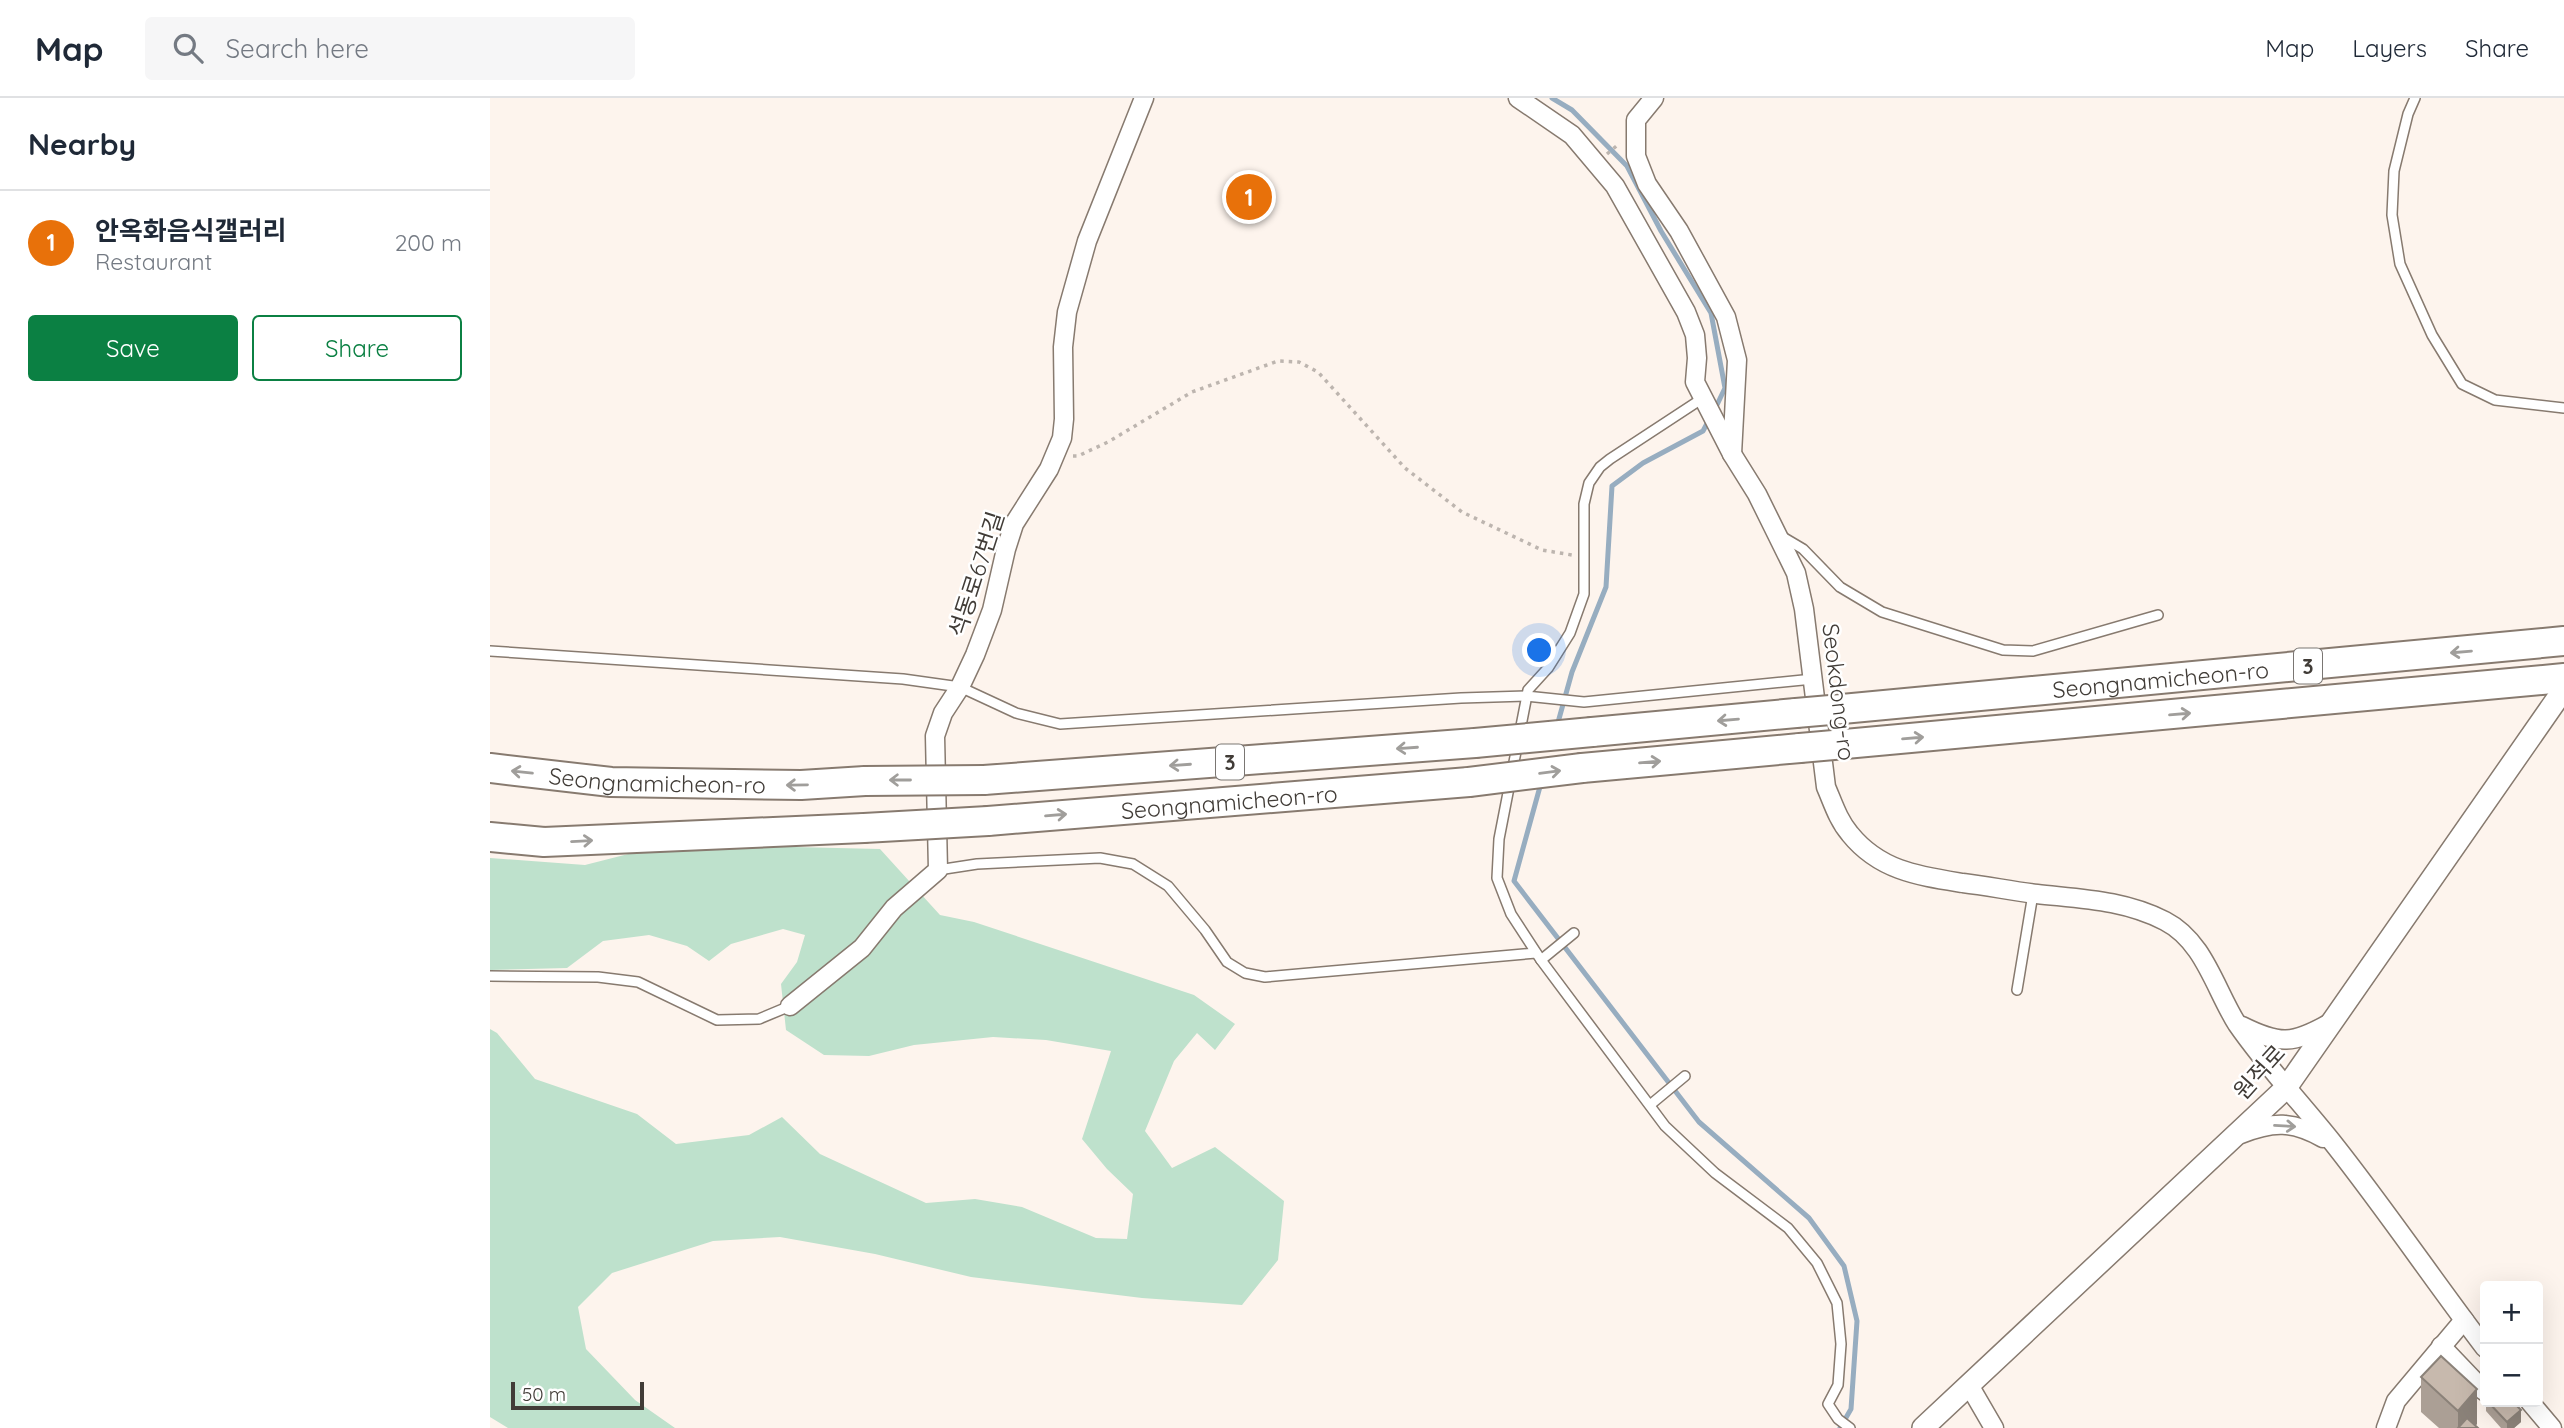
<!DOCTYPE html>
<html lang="en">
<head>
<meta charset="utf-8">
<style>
  body { margin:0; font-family:Quicksand,"Noto Sans KR",sans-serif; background:#f6f6f7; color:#1f2937 }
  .controls { position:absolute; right:21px; bottom:21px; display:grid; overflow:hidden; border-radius:7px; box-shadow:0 7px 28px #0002 }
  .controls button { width:63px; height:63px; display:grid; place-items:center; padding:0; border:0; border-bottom:2px solid #e0e1e3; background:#fff; color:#1f2937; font:35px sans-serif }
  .scale { position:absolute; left:21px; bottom:18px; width:133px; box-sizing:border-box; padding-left:7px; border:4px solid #413c37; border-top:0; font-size:19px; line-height:24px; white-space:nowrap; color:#413c37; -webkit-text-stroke:5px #fff; paint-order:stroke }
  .you { position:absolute; left:1050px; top:553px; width:24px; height:24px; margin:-18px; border:5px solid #fff; border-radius:50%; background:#1a73e8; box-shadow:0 0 0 10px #1a73e833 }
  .badge { display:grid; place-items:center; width:46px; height:46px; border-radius:50%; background:#0b8043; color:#fff; font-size:23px; font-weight:700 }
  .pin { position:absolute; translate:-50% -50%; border:4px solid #fff; box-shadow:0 2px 7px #0006 }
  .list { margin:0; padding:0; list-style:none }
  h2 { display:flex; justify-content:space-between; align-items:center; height:91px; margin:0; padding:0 28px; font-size:30px }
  h2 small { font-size:23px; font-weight:400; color:#747a83 }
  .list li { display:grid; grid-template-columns:46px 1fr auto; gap:21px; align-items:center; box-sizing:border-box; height:105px; padding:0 28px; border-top:2px solid #e0e1e3 }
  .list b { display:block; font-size:26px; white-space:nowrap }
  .list p { margin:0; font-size:23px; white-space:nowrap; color:#747a83 }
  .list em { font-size:23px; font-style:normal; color:#747a83 }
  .actions { display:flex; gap:14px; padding:21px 28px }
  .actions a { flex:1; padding:16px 0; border:2px solid #0b8043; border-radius:7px; text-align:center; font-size:24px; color:#0b8043 }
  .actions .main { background:#0b8043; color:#fff }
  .icon { flex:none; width:38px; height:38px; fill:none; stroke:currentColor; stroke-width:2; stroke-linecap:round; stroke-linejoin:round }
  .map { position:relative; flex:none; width:2074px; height:1330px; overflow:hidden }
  header { display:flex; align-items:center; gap:42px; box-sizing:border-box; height:98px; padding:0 35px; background:#fff; border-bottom:2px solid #e0e1e3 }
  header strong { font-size:33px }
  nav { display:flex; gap:38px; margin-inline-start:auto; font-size:24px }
  .search { width:490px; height:63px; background:#f6f6f7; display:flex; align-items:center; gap:18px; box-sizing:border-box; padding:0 24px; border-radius:7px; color:#747a83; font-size:26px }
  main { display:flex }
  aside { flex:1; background:#fff }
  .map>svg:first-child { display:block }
</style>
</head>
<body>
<header>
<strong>Map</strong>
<div class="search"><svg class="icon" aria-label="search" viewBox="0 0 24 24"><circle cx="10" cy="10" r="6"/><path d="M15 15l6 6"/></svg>Search here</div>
<nav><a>Map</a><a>Layers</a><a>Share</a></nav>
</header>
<main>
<aside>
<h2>Nearby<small></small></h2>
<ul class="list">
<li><span class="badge" style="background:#e8710a">1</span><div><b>안옥화음식갤러리</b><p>Restaurant</p></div><em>200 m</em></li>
</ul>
<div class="actions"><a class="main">Save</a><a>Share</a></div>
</aside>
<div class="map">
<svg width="2074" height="1330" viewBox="0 0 2074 1330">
  <rect width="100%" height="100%" fill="#fdf4ed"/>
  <polygon fill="#bee1cc" points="216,747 390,751 450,817 484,824 704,897 745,926 725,952 707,935 684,963 655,1033 682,1070 725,1049 794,1103 788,1162 752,1207 652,1200 481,1179 385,1156 290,1139 223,1143 122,1175 88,1209 96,1251 145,1302 185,1330 18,1330 0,1319 0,931 7,935 45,981 147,1016 186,1046 259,1037 292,1019 330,1056 436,1105 485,1101 532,1109 606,1140 637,1141 643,1096 617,1071 592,1041 621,953 556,942 503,939 424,947 379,958 334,957 296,932 291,886 307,864 315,837 293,831 241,846 219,863 197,848 159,837 113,843 77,870 0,872 0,760 95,767 150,753"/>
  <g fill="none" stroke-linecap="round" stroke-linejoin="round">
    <g stroke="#97adc0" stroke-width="5">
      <polyline points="1062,0 1082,12 1137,68 1171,133 1221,215 1235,290 1225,311"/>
      <polyline points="1067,628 1082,574 1116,489 1122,388 1153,365 1213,333 1220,320"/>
      <polyline points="1051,685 1024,783 1209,1024 1319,1120 1354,1168 1367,1223 1361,1311 1350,1330"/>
    </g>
    <defs>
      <g id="service">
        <polyline points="1925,0 1918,16 1904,73 1902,117 1910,166 1942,237 1972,286 2005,302 2074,310"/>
        <polyline points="1213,300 1120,361 1110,369 1099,385 1094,406 1094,496 1080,535 1058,570 1038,592 1009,741 1007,780 1021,816 1051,862 1175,1028 1225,1075 1298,1130 1327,1165 1347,1205 1351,1246 1348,1287 1338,1306 1348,1321 1360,1330"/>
        <polyline points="1291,438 1313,451 1350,489 1392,514 1513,552 1543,553 1668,517"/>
        <polyline points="0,553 413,581 470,589 526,615 570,626 971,600 1036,598 1094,604 1323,581"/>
        <polyline points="448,772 487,766 610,760 643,766 678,788 715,832 737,864 755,875 775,879 1046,855"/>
        <polyline points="1051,862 1084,835"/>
        <polyline points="0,878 108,879 148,884 227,922 269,921 300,908"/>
        <polyline points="1527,892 1543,796"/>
        <polyline points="1160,1007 1195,978"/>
      </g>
      <g id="minor">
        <path d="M1028,0l54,37 43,51 71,126 9,23 2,23 -2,24 37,72 25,40 39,79 8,36 22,178c7,16 12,33 24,47 30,37 69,42 113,49 25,3 49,8 74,11 45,5 87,6 128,27 39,20 50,68 72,103 29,42 65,80 96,119 53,67 101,138 152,205"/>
        <polyline points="1164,0 1146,22 1146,58 1157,86 1189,133 1236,219 1247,262 1242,356"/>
        <polyline points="300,908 372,850 404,810 448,772 445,638 453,615 470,589 485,557 502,512 516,451 524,426 559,371 572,340 574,321 573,249 577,214 597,143 654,0"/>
        <path d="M1752,928c38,19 51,18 88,-3"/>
        <path d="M1751,1036c32,-13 52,-13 82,4"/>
        <polyline points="1951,1248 1994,1293"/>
        <polyline points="1479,1287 1504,1330"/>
        <polyline points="2040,1304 2062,1330"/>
        <polyline points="1896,1330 1906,1303 1974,1222"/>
      </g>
      <polyline id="tertiary" points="1433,1330 1796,990 2074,591"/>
      <g id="trunk">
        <path id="s1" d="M1352,611l722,-68"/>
        <polyline points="1102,634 1306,615"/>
        <polyline points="1355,646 2074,580"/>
        <path id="s2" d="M0,670l121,14 190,3 64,-4"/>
        <polyline points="1092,670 1310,650"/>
        <polyline points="494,682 985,645"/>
        <path id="s3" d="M498,723l481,-39"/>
        <polyline points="0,739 54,744 374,730"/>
      </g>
    </defs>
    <use href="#service" stroke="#877a6f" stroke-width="12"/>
    <use href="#minor" stroke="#877a6f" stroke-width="21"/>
    <use href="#tertiary" stroke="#877a6f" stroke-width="24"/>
    <use href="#trunk" stroke="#877a6f" stroke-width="32"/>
    <g stroke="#bdb5af" stroke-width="3.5" stroke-dasharray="3.5 5" stroke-linecap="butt">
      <polyline points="1117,56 1130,45"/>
      <polyline points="583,358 588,358 618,344 702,294 788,263 809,264 828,274 915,370 972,414 1052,452 1082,457"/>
    </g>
    <use href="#service" stroke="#fff" stroke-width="9"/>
    <use href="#minor" stroke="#fff" stroke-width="18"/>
    <use href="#tertiary" stroke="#fff" stroke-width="21"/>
    <use href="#trunk" stroke="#fff" stroke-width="28"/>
    <defs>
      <g id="trunk-bridge">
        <polyline points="1306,615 1352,611"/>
        <polyline points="985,645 1102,634"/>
        <polyline points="1310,650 1355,646"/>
        <polyline points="375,683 494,682"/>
        <polyline points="979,684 1092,670"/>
        <polyline points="374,730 498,723"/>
      </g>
    </defs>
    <use href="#trunk-bridge" stroke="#877a6f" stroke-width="32" stroke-linecap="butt"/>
    <use href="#trunk-bridge" stroke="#fff" stroke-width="28"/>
  </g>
  <g fill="#ab9f95">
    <polygon points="1931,1279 1987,1326 1985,1328 1988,1330 1949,1330 1931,1314"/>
    <polygon points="1995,1291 1995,1304 2023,1304 2031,1324 2024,1330 2011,1330 1996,1313 1996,1309 1992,1305 1992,1293"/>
  </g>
  <g fill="#8b8279">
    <polygon points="1987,1291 1987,1326 1983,1330 1968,1330 1968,1313"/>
    <polygon points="2031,1312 2031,1324 2024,1330 2017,1330 2017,1324"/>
  </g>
  <g fill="#c7b9ad" stroke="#8b8279" stroke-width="2">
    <polygon points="1951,1258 1987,1291 1968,1313 1931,1279"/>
    <polygon points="1998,1304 2023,1304 2031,1312 2017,1324"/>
    <polygon points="1977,1320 1988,1330 1968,1330"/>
  </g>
  <defs><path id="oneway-shaft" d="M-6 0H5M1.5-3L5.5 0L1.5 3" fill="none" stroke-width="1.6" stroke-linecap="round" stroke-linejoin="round" transform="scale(1.75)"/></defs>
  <g stroke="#a09e9b">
    <use href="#oneway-shaft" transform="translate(1971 554) rotate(175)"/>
    <use href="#oneway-shaft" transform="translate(1690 616) rotate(-5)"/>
    <use href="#oneway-shaft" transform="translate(1238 622) rotate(175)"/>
    <use href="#oneway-shaft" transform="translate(1423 640) rotate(-5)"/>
    <use href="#oneway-shaft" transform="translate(917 650) rotate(176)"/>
    <use href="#oneway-shaft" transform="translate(1160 664) rotate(-5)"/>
    <use href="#oneway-shaft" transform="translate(690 667) rotate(176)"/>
    <use href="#oneway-shaft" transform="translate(32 674) rotate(-174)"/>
    <use href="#oneway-shaft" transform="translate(1060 674) rotate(-7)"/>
    <use href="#oneway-shaft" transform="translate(410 682) rotate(180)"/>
    <use href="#oneway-shaft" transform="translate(307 687) rotate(179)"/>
    <use href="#oneway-shaft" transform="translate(566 717) rotate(-5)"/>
    <use href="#oneway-shaft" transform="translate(92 743) rotate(-3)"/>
    <use href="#oneway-shaft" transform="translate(1795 1028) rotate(3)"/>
  </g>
  <g text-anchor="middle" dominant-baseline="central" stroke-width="5" stroke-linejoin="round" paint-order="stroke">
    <g fill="#fff" stroke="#7a7673" stroke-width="2">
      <rect x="1804" y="550.5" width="28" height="35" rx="5"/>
      <rect x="726" y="646.5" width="28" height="35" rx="5"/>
    </g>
    <g font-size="21" font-weight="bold" fill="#413c37">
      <text x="1818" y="568">3</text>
      <text x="740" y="664">3</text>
    </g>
    <g font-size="23" fill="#413c37" stroke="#fff">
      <text transform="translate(486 476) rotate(-72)">석동로67번길</text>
      <text stroke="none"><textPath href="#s1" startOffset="320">Seongnamicheon-ro</textPath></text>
      <text transform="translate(1349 594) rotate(83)">Seokdong-ro</text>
      <text stroke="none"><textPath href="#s2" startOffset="168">Seongnamicheon-ro</textPath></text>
      <text stroke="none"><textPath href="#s3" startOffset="242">Seongnamicheon-ro</textPath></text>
      <text transform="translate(1769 974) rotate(-48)">원적로</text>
    </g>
  </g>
</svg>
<div class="controls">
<button>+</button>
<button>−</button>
</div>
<div class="scale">50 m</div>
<div class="you"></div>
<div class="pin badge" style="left:759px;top:99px;background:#e8710a">1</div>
</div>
</main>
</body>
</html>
